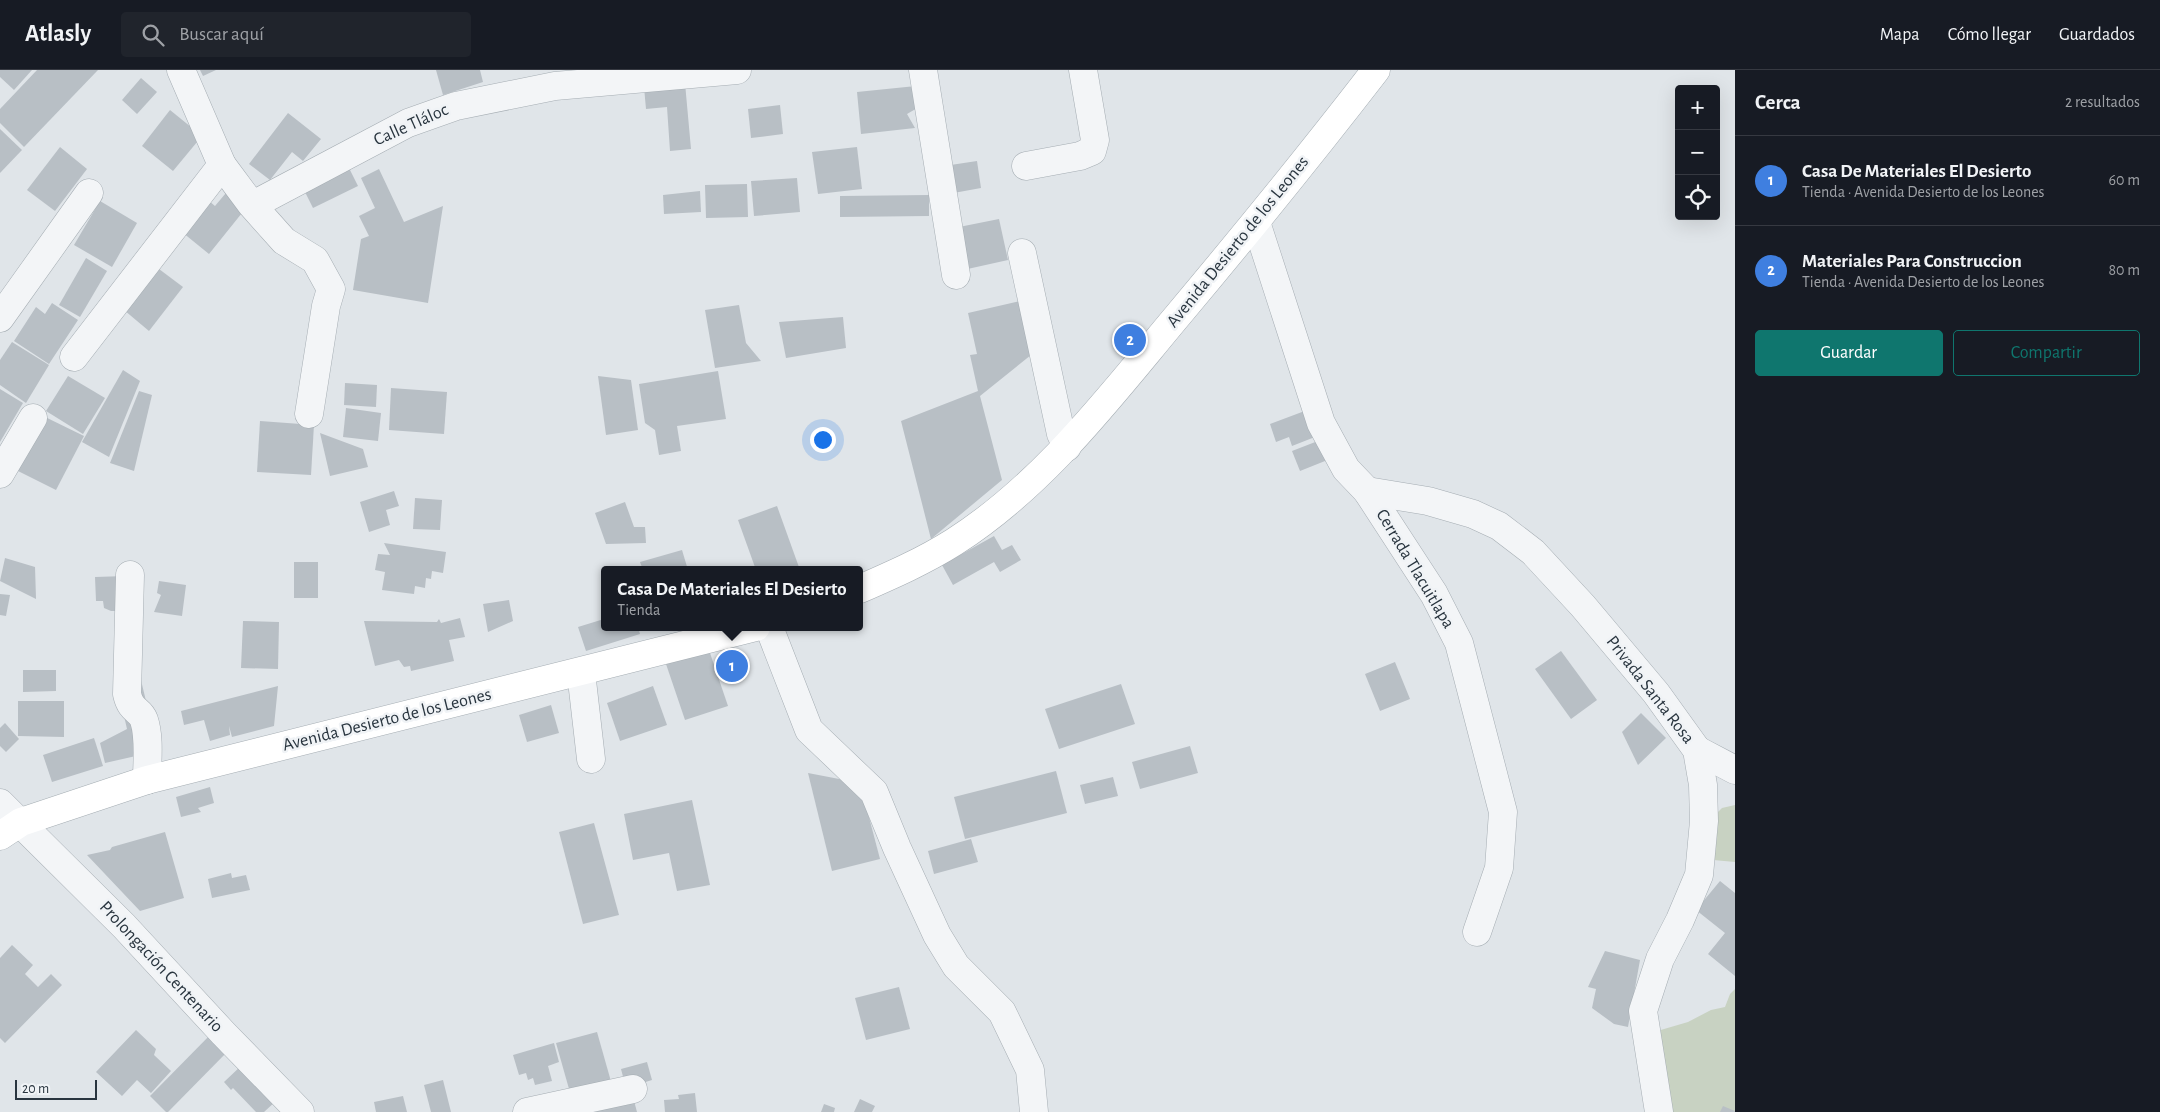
<!DOCTYPE html>
<html lang="es">
<head>
<meta charset="utf-8">
<style>
  body { margin:0; font-family:"Alegreya Sans",sans-serif; background:#20242c; color:#f1f3f6 }
  .controls { position:absolute; right:15px; top:15px; display:grid; overflow:hidden; border-radius:5px; box-shadow:0 5px 20px #0002 }
  .controls button { width:45px; height:45px; display:grid; place-items:center; padding:0; border:0; border-bottom:1px solid #363941; background:#171b24; color:#f1f3f6; font:25px sans-serif }
  .scale { position:absolute; left:15px; bottom:12px; width:82px; box-sizing:border-box; padding-left:5px; border:2px solid #29353f; border-top:0; font-size:14px; line-height:18px; white-space:nowrap; color:#29353f; -webkit-text-stroke:4px #f0f3f6; paint-order:stroke }
  .you { position:absolute; left:822px; top:369px; width:18px; height:18px; margin:-12px; border:4px solid #fff; border-radius:50%; background:#1a73e8; box-shadow:0 0 0 8px #1a73e833 }
  .badge { display:grid; place-items:center; width:32px; height:32px; border-radius:50%; background:#0f766e; color:#fff; font-size:16px; font-weight:700 }
  .pin { position:absolute; translate:-50% -50%; border:2px solid #fff; box-shadow:0 1px 5px #0006 }
  .popup { position:absolute; left:601px; top:496px; width:262px; height:65px; box-sizing:border-box; display:grid; place-content:center; border-radius:5px; background:#171b24; filter:drop-shadow(0 1px 4px #0005); font-size:16px; white-space:nowrap; color:#9ea1a6 }
  .popup b { font-size:19px; color:#f1f3f6 }
  .popup::after { content:''; position:absolute; left:50%; top:100%; margin-left:-10px; border:10px solid transparent; border-top-color:#171b24 }
  .list { margin:0; padding:0; list-style:none }
  h2 { display:flex; justify-content:space-between; align-items:center; height:65px; margin:0; padding:0 20px; font-size:21px }
  h2 small { font-size:16px; font-weight:400; color:#9ea1a6 }
  .list li { display:grid; grid-template-columns:32px 1fr auto; gap:15px; align-items:center; box-sizing:border-box; height:90px; padding:0 20px; border-top:1px solid #363941 }
  .list b { display:block; font-size:19px; white-space:nowrap }
  .list p { margin:0; font-size:16px; white-space:nowrap; color:#9ea1a6 }
  .list em { font-size:16px; font-style:normal; color:#9ea1a6 }
  .actions { display:flex; gap:10px; padding:15px 20px }
  .actions a { flex:1; padding:11px 0; border:1px solid #0f766e; border-radius:5px; text-align:center; font-size:18px; color:#0f766e }
  .actions .main { background:#0f766e; color:#fff }
  .icon { flex:none; width:28px; height:28px; fill:none; stroke:currentColor; stroke-width:2; stroke-linecap:round; stroke-linejoin:round }
  .map { position:relative; flex:none; width:1735px; height:1042px; overflow:hidden }
  header { display:flex; align-items:center; gap:30px; box-sizing:border-box; height:70px; padding:0 25px; background:#171b24; border-bottom:1px solid #363941 }
  header strong { font-size:24px }
  nav { display:flex; gap:28px; margin-inline-start:auto; font-size:18px }
  .search { width:350px; height:45px; background:#20242c; display:flex; align-items:center; gap:12px; box-sizing:border-box; padding:0 18px; border-radius:5px; color:#9ea1a6; font-size:19px }
  main { display:flex }
  aside { flex:1; background:#171b24 }
  .map>svg:first-child { display:block }
</style>
</head>
<body>
<header>
<strong>Atlasly</strong>
<div class="search"><svg class="icon" aria-label="search" viewBox="0 0 24 24"><circle cx="10" cy="10" r="6"/><path d="M15 15l6 6"/></svg>Buscar aquí</div>
<nav><a>Mapa</a><a>Cómo llegar</a><a>Guardados</a></nav>
</header>
<main>
<div class="map">
<svg width="1735" height="1042" viewBox="0 0 1735 1042">
  <rect width="100%" height="100%" fill="#e0e5e9"/>
  <g fill="#c8d2c2">
    <polygon points="1735,735 1735,792 1713,790 1706,754 1722,738"/>
    <polygon points="1735,919 1735,1042 1669,1042 1637,993 1647,964 1688,952 1711,940 1725,937 1730,924"/>
  </g>
  <g fill="#b8bfc5">
    <polygon points="0,0 32,0 14,20 0,7"/>
    <polygon points="37,0 98,0 24,77 0,53 0,39"/>
    <polygon points="200,0 216,0 203,6"/>
    <polygon points="436,0 480,0 483,12 443,25"/>
    <polygon points="141,8 157,22 137,44 122,30"/>
    <polygon points="685,13 691,79 670,81 667,37 646,39 644,17"/>
    <polygon points="916,16 919,37 907,44 915,58 861,64 857,22"/>
    <polygon points="780,35 783,64 751,68 748,39"/>
    <polygon points="170,40 202,66 173,101 142,76"/>
    <polygon points="288,43 321,69 303,91 292,82 270,110 249,94"/>
    <polygon points="0,59 22,80 0,103"/>
    <polygon points="60,77 87,99 55,141 27,120"/>
    <polygon points="857,77 862,119 818,124 812,82"/>
    <polygon points="977,91 981,118 948,124 944,96"/>
    <polygon points="347,94 358,116 313,138 302,116"/>
    <polygon points="379,99 404,152 443,136 428,233 353,220 361,169 369,166 359,146 375,138 361,108"/>
    <polygon points="797,108 800,142 754,146 751,111"/>
    <polygon points="747,114 748,147 706,148 705,115"/>
    <polygon points="231,117 250,133 209,184 177,158 203,126 215,136"/>
    <polygon points="700,121 701,142 664,144 663,125"/>
    <polygon points="929,125 929,146 840,147 840,126"/>
    <polygon points="100,131 137,153 112,197 74,175"/>
    <polygon points="999,149 1008,190 963,200 954,158"/>
    <polygon points="86,188 107,201 80,247 59,235"/>
    <polygon points="151,193 183,217 149,261 118,235"/>
    <polygon points="1025,230 1036,281 980,326 1002,410 931,469 901,351 978,321 970,285 977,284 968,243"/>
    <polygon points="52,233 78,250 49,294 14,271 36,237 45,244"/>
    <polygon points="739,235 746,273 761,291 715,298 705,240"/>
    <polygon points="843,247 846,278 786,288 779,252"/>
    <polygon points="12,272 49,295 26,333 0,315 0,290"/>
    <polygon points="123,300 140,311 109,387 82,372"/>
    <polygon points="718,301 726,349 677,356 681,381 659,385 655,360 645,353 639,314"/>
    <polygon points="68,306 105,328 83,364 46,341"/>
    <polygon points="598,306 631,310 638,360 606,365"/>
    <polygon points="345,313 377,315 376,337 344,335"/>
    <polygon points="391,318 447,322 444,364 389,360"/>
    <polygon points="0,319 23,333 0,372"/>
    <polygon points="139,321 152,325 134,401 110,393"/>
    <polygon points="346,338 381,343 378,371 343,367"/>
    <polygon points="1310,339 1320,365 1292,376 1289,367 1276,372 1270,354"/>
    <polygon points="39,344 84,366 56,420 10,397"/>
    <polygon points="260,351 314,355 311,405 257,402"/>
    <polygon points="320,363 363,379 368,397 330,406"/>
    <polygon points="1323,369 1330,389 1300,401 1292,381"/>
    <polygon points="394,421 399,436 386,440 390,455 369,462 360,432"/>
    <polygon points="415,428 442,430 440,460 413,459"/>
    <polygon points="625,432 634,457 645,457 646,473 606,474 595,443"/>
    <polygon points="777,436 800,500 756,500 738,450"/>
    <polygon points="994,466 1002,480 1012,475 1021,490 1000,502 994,492 953,515 942,495"/>
    <polygon points="384,473 446,482 443,503 432,501 431,509 426,508 425,518 415,516 414,524 382,520 385,502 375,500 378,484 390,485"/>
    <polygon points="682,480 688,500 643,500 640,492"/>
    <polygon points="5,488 35,497 36,529 0,511"/>
    <rect x="294" y="492" width="24" height="36"/>
    <polygon points="126,506 121,541 111,541 104,538 103,531 96,531 95,507"/>
    <polygon points="159,511 186,515 182,546 154,542 161,525 157,523"/>
    <polygon points="0,524 10,525 6,546 0,545"/>
    <polygon points="509,530 513,551 488,562 483,534"/>
    <polygon points="460,548 465,567 449,570 454,591 411,601 410,596 404,597 399,590 375,596 364,551 437,552 439,549 441,553"/>
    <polygon points="604,549 604,557 638,557 640,564 586,581 578,557"/>
    <polygon points="243,551 279,552 278,599 241,598"/>
    <polygon points="709,580 728,636 685,650 666,594"/>
    <polygon points="1561,581 1597,630 1571,649 1535,599"/>
    <polygon points="1395,592 1410,629 1380,641 1365,604"/>
    <polygon points="23,600 56,600 56,621 23,622"/>
    <polygon points="140,606 158,681 105,693 100,673 127,659 116,611"/>
    <polygon points="1121,614 1135,654 1059,679 1045,639"/>
    <polygon points="278,616 274,656 232,667 229,656 230,665 210,671 204,650 184,655 181,641"/>
    <polygon points="653,616 667,655 620,671 607,633"/>
    <polygon points="18,631 64,631 64,667 18,666"/>
    <polygon points="551,635 559,663 527,672 519,645"/>
    <polygon points="1641,643 1666,668 1638,695 1622,662"/>
    <polygon points="5,653 19,669 6,682 0,676 0,658"/>
    <polygon points="94,668 103,696 52,712 43,685"/>
    <polygon points="1190,676 1198,703 1140,719 1132,692"/>
    <polygon points="1056,701 1067,743 965,769 954,727"/>
    <polygon points="808,703 860,713 880,789 832,801"/>
    <polygon points="1113,707 1118,726 1085,734 1080,715"/>
    <polygon points="210,717 214,733 198,738 201,742 181,747 176,727"/>
    <polygon points="692,730 710,815 677,821 669,783 633,790 624,744"/>
    <polygon points="594,753 619,845 583,854 559,762"/>
    <polygon points="165,762 184,828 140,841 87,785 110,780 112,777"/>
    <polygon points="971,769 978,792 934,804 928,781"/>
    <polygon points="231,803 232,808 246,805 250,820 212,828 208,809"/>
    <polygon points="1720,811 1735,823 1735,906 1708,884 1725,863 1696,840"/>
    <polygon points="12,875 33,895 25,904 38,917 51,904 62,915 5,973 0,968 0,888"/>
    <polygon points="1605,881 1640,890 1628,957 1614,954 1592,938 1596,919 1588,917"/>
    <polygon points="899,917 910,959 866,970 855,928"/>
    <polygon points="136,960 156,979 154,985 171,1001 151,1023 137,1010 122,1026 96,1002"/>
    <polygon points="213,962 230,979 168,1042 166,1042 150,1026"/>
    <polygon points="597,962 612,1015 571,1026 556,973"/>
    <polygon points="554,973 559,992 548,996 552,1011 535,1015 533,1008 528,1010 526,1003 519,1005 513,985"/>
    <polygon points="647,992 652,1010 626,1018 621,999"/>
    <polygon points="242,995 276,1031 264,1042 256,1042 233,1018 231,1020 224,1012"/>
    <polygon points="443,1010 451,1042 431,1042 424,1015"/>
    <polygon points="695,1023 697,1042 680,1042 680,1036 680,1042 665,1042 664,1030 679,1029 678,1025"/>
    <polygon points="403,1026 407,1042 376,1042 374,1032"/>
    <polygon points="633,1027 637,1042 587,1042"/>
    <polygon points="860,1029 875,1036 872,1042 854,1042"/>
    <polygon points="824,1034 835,1038 834,1042 821,1042"/>
    <polygon points="1723,1036 1735,1041 1735,1042 1720,1042"/>
  </g>
  <g fill="none" stroke-linecap="round" stroke-linejoin="round">
    <defs>
      <g id="street">
        <polyline points="181,0 222,95 251,134 284,171 315,190 331,219 326,236 309,344"/>
        <polyline points="923,0 956,205"/>
        <polyline points="1026,96 1080,86 1092,81 1095,70 1083,0"/>
        <polyline points="253,135 408,53 456,36 555,16 737,0"/>
        <polyline points="1256,152 1321,353 1346,399 1367,421 1434,524 1459,573 1503,742 1499,798 1477,862"/>
        <polyline points="1022,183 1061,364 1067,377"/>
        <polyline points="0,248 89,123"/>
        <polyline points="74,287 222,95"/>
        <polyline points="0,404 33,348"/>
        <polyline points="1367,421 1428,431 1473,444 1499,456 1533,482 1583,536 1656,623 1697,680 1703,715 1704,751 1699,805 1680,850 1660,889 1643,941 1659,1042"/>
        <path d="M130,505l-3,119c4,18 13,15 17,26 6,18 3,41 3,60"/>
        <polyline points="769,557 809,660 874,722 897,778 937,865 956,896 1002,942 1030,1000 1034,1042"/>
        <polyline points="581,602 591,689"/>
        <polyline points="1697,680 1735,700"/>
        <polyline points="0,733 124,856 223,963 300,1042"/>
        <polyline points="527,1042 633,1019"/>
      </g>
      <g id="secondary">
        <path d="M860,519c32,-14 64,-28 94,-47 91,-58 157,-147 225,-228 67,-80 133,-161 197,-244"/>
        <polyline points="0,766 21,752 147,710 756,557"/>
      </g>
    </defs>
    <use href="#street" stroke="#a5adb3" stroke-width="29"/>
    <use href="#secondary" stroke="#a5adb3" stroke-width="29"/>
    <use href="#street" stroke="#f3f5f7" stroke-width="28"/>
    <use href="#secondary" stroke="#fff" stroke-width="28"/>
  </g>
  <g text-anchor="middle" dominant-baseline="central" stroke-width="5" stroke-linejoin="round" paint-order="stroke">
    <g font-size="18" fill="#29353f" stroke="#f0f3f6">
      <text transform="translate(411 55) rotate(-24)">Calle Tláloc</text>
      <text transform="translate(1238 172) rotate(-51)">Avenida Desierto de los Leones</text>
      <text transform="translate(1415 499) rotate(59)">Cerrada Tlacuitlapa</text>
      <text transform="translate(1650 620) rotate(52)">Privada Santa Rosa</text>
      <text transform="translate(387 650) rotate(-14)">Avenida Desierto de los Leones</text>
      <text transform="translate(161 897) rotate(47)">Prolongación Centenario</text>
    </g>
  </g>
</svg>
<div class="controls">
<button>+</button>
<button>−</button>
<button><svg class="icon" aria-label="locate" viewBox="0 0 24 24"><circle cx="12" cy="12" r="6"/><path d="M12 2v4M12 18v4M2 12h4M18 12h4"/></svg></button>
</div>
<div class="scale">20 m</div>
<div class="you"></div>
<div class="pin badge" style="left:732px;top:596px;background:#3f7fe0">1</div>
<div class="popup"><b>Casa De Materiales El Desierto</b>Tienda</div>
<div class="pin badge" style="left:1130px;top:270px;background:#3f7fe0">2</div>
</div>
<aside>
<h2>Cerca<small>2 resultados</small></h2>
<ul class="list">
<li><span class="badge" style="background:#3f7fe0">1</span><div><b>Casa De Materiales El Desierto</b><p>Tienda · Avenida Desierto de los Leones</p></div><em>60 m</em></li>
<li><span class="badge" style="background:#3f7fe0">2</span><div><b>Materiales Para Construccion</b><p>Tienda · Avenida Desierto de los Leones</p></div><em>80 m</em></li>
</ul>
<div class="actions"><a class="main">Guardar</a><a>Compartir</a></div>
</aside>
</main>
</body>
</html>
